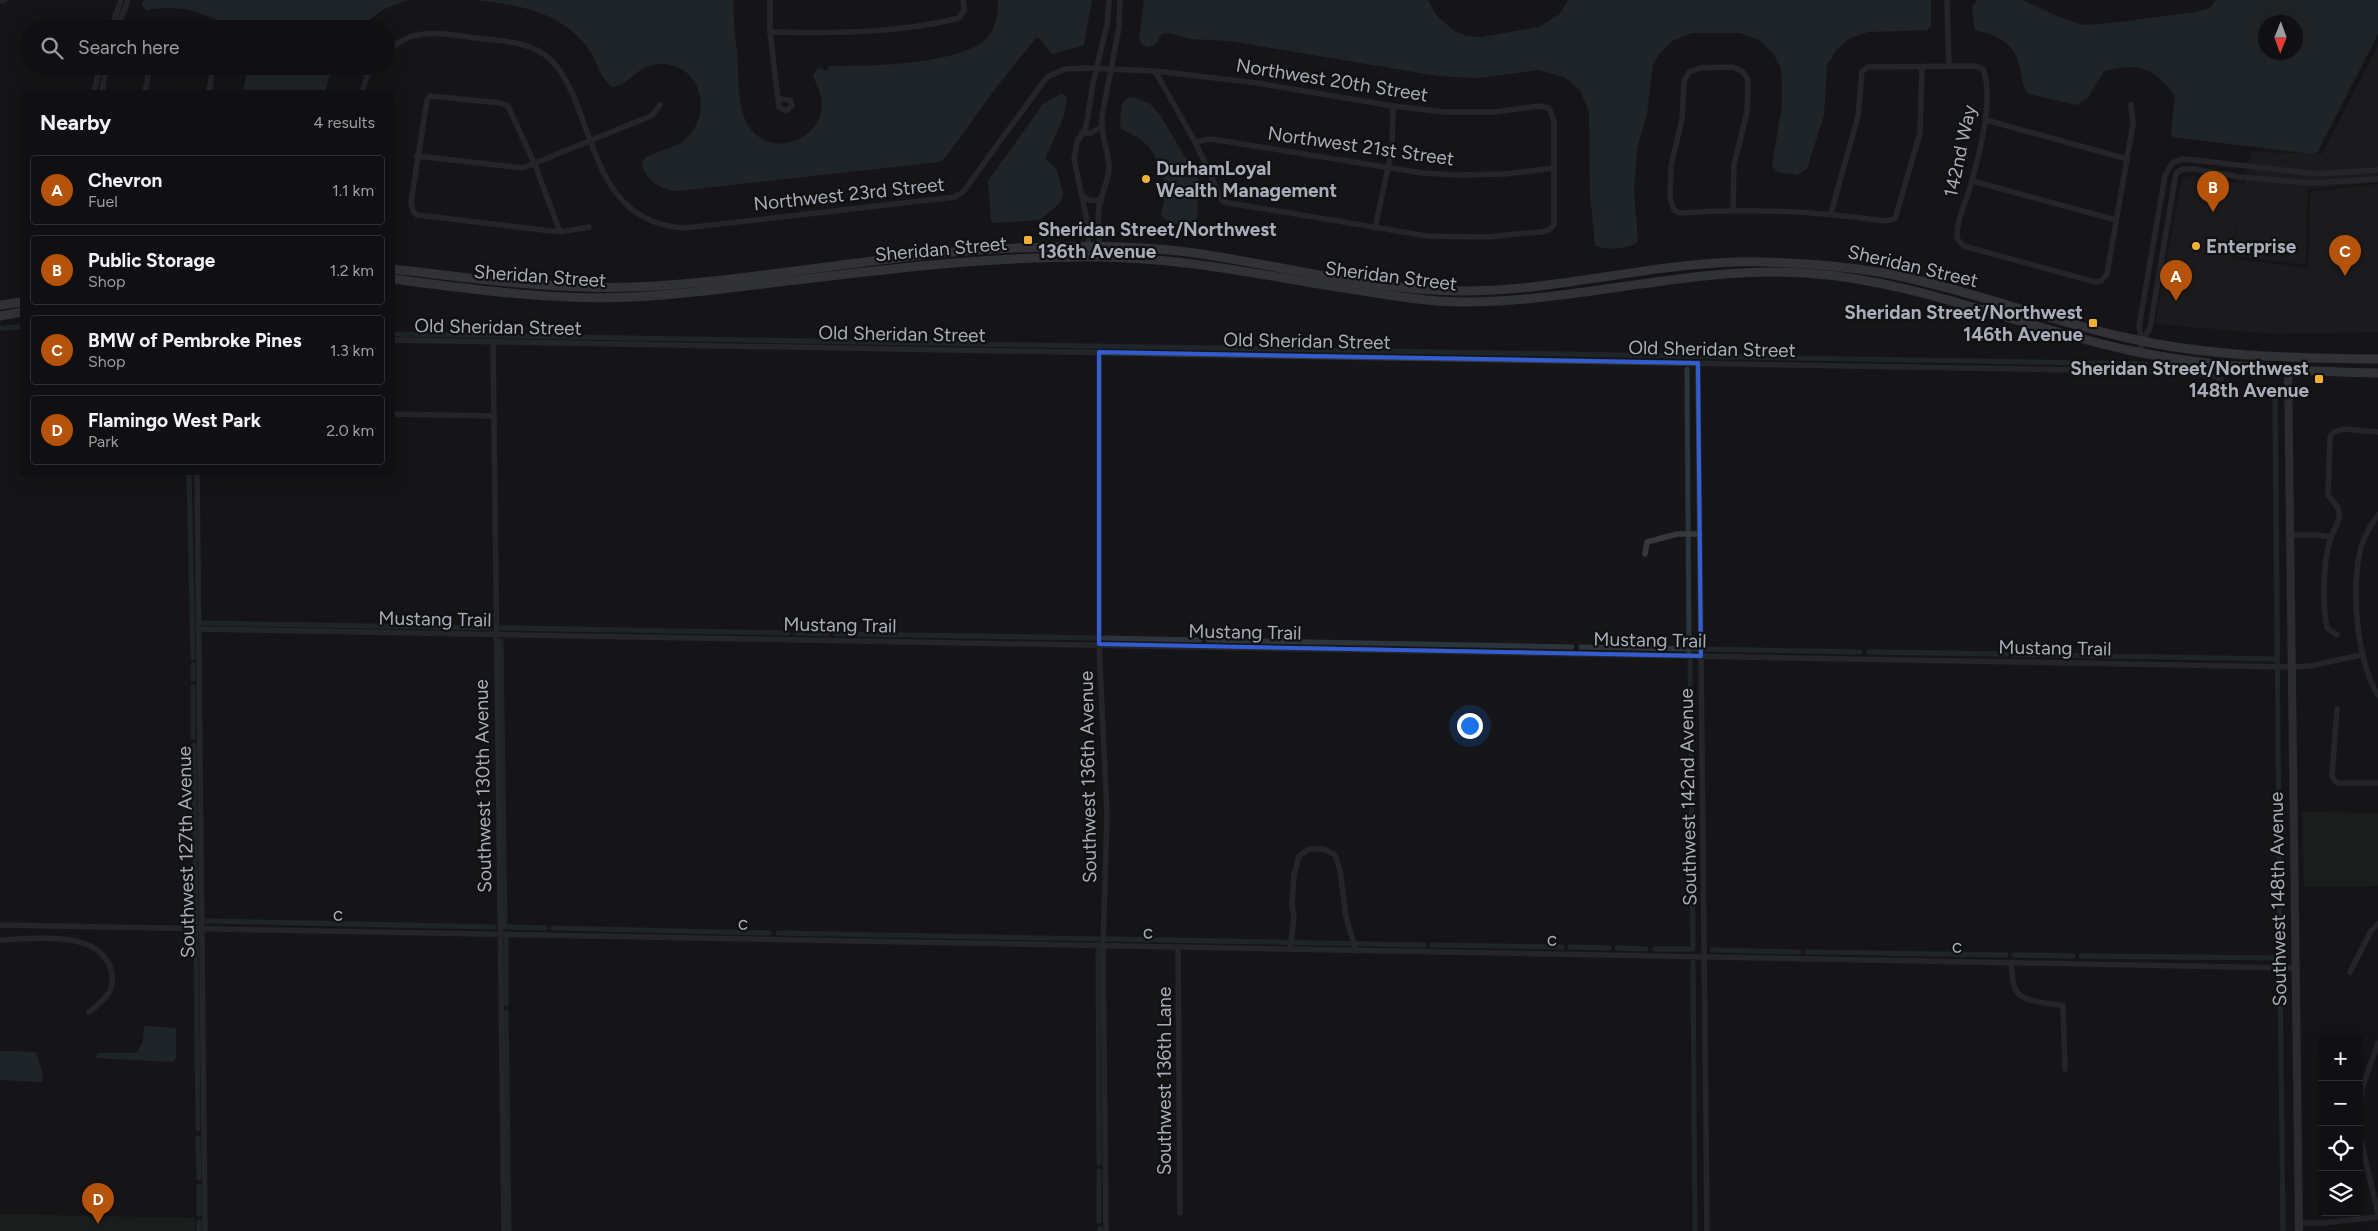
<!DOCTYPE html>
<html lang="en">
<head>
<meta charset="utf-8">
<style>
  body { margin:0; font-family:Figtree,sans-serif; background:#19191b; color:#f1f3f6 }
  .controls { position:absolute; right:15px; bottom:15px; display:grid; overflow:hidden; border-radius:5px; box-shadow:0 5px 20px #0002 }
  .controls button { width:45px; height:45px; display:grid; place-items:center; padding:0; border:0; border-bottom:1px solid #303032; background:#101012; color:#f1f3f6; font:25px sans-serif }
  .compass { position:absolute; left:2258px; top:15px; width:45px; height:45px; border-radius:50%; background:#101012; box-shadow:0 5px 20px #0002; rotate:181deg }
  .you { position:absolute; left:1469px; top:725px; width:18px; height:18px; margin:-12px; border:4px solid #fff; border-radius:50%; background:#1a73e8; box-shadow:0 0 0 8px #1a73e833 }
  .badge { display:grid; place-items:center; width:32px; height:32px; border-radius:50%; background:#b45309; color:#fff; font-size:16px; font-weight:700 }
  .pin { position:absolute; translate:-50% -41px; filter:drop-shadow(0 1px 2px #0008) }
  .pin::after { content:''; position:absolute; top:26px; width:18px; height:15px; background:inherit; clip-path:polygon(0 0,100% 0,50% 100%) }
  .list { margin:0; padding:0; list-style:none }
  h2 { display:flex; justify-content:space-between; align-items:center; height:65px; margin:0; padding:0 20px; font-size:21px }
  h2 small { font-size:16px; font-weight:400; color:#9c9d9f }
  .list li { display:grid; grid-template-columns:32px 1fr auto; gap:15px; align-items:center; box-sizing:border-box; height:70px; margin:0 10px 10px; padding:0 10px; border:1px solid #303032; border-radius:5px }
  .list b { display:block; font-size:19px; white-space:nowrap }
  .list p { margin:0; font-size:16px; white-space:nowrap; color:#9c9d9f }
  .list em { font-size:16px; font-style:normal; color:#9c9d9f }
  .icon { flex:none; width:28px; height:28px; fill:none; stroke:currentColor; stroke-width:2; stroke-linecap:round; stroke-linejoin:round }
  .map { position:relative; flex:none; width:2378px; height:1231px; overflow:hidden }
  .search { position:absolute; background:#101012; box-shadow:0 5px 20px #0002; left:20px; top:20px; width:375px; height:55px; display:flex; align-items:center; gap:12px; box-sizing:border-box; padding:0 18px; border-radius:28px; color:#9c9d9f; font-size:19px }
  .panel { position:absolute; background:#101012; box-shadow:0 5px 20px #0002; left:20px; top:90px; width:375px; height:385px; border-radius:5px }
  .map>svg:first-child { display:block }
</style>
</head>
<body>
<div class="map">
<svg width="2378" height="1231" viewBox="0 0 2378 1231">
  <rect width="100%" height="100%" fill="#161618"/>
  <polygon fill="#222225" points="2378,46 2378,182 2308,189 2306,265 2232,256 2240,207 2230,258 2308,268 2310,192 2378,184 2378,332 2274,334 2155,324 2182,178 2192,176 2245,184 2251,152 2322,154"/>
  <g fill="#1e261f">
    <polygon points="2302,812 2378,813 2378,886 2304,887"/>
    <polygon points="0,1214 195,1218 195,1231 0,1231"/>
  </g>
  <g fill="#2c353c" fill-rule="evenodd">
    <path d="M144,0h264l-24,9 -27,20h-126c-24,-18 -56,-25 -85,-19l-4,-5z"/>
    <path d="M475,0h259c-2,5 2,44 3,53 2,21 -1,52 11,72 20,34 73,18 74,-21 0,-11 -6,-19 -9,-29l5,-7 8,3 4,-5c36,1 131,-2 156,-27 10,-11 12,-25 12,-39h94l-8,45 -32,9 -13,-16h-3l-38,47 -53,73 -6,4 -262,29c-15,-1 -34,-12 -35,-28l4,-6c12,-6 29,-9 39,-17 27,-24 19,-73 -21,-76 -27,-2 -33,21 -52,23 -11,-8 -16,-28 -24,-39 -28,-37 -70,-43 -113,-48z"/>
    <path d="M1144,0h284l8,15 17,15 13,6 15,1 58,-10 21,-13 8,-14h363v26l-4,4 -59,2 -18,6 -13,11 -10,16 -3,50 -17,54 -10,6 -20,-3 -5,-7 10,-59v-23l-1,-15 -8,-15 -14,-13 -19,-7h-48l-20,8 -12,12 -7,11 -6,49 -10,36 -3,42 4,51c-8,6 -34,10 -43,3l-5,-52 -1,-81 -9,-22 -16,-13 -26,-7 -59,8 -41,-2 -208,-35 -40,-2 -22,-6 -6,1 -7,11 -7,2 -6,-3 -3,-5z"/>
    <path d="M1977,0h45l40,18 21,7 29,-2 84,-11 14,-4 6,-8h162v34l-61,119 -5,1 -139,-17 -2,-5 4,-36c-23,-30 -34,-33 -71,-25l-16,27 -11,7 -48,-11c-7,-8 -7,-16 -9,-26 -5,-25 -22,-33 -45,-38l-3,-22zM2266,22h30v30h-30z"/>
    <polygon points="248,66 332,66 325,92 243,92"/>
    <polygon points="1061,94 1067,96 1064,116 1045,159 1056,168 1063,193 1060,203 1040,220 994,223 991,220 988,181 1043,104"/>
    <path d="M1134,97l16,7 10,11 39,65 -2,37 -4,6c-11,4 -24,1 -32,-8l5,-25 -5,-22 -11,-20 -11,-10 -18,-9 -1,-8 2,-17 5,-6z"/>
    <polygon points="144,1026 176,1028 176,1058 173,1062 96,1058 97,1053 136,1053 143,1042"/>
    <path d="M0,1051l36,1c2,9 7,19 7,28l-2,2 -41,-2z"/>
  </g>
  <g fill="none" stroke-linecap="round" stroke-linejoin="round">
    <g stroke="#2c353c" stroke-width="5">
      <polyline points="0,328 22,327"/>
      <polyline points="392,334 2146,364"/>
      <polyline points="1687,369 1689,652"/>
      <polyline points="2275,393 2280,961"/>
      <polyline points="189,472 193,658"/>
      <polyline points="203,623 490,628"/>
      <polyline points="501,628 788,633"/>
      <polyline points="796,633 827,634"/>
      <polyline points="835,634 1097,638"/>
      <polyline points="1104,638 1200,640"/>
      <polyline points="1208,640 1572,647"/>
      <polyline points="501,641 505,927 545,928"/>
      <polyline points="1581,647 1697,649"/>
      <polyline points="1705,649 1860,652"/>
      <polyline points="1869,652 2007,654"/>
      <polyline points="2015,655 2038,655"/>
      <polyline points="2047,655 2277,659"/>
      <polyline points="193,665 193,679"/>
      <polyline points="193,687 193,737"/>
      <polyline points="194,745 196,923"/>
      <polyline points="207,921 494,927"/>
      <polyline points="553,928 769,933"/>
      <polyline points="196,931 198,1129"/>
      <polyline points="778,933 1098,939"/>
      <polyline points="506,938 506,1004"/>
      <polyline points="1107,939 1424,945"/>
      <polyline points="1432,945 1562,947"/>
      <polyline points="1570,947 1609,948"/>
      <polyline points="1617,948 1646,949"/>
      <polyline points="1655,949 1693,949 1690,661"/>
      <polyline points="1712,950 1799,952"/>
      <polyline points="1098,951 1099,1163"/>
      <polyline points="1807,952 2006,955"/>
      <polyline points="2014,955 2073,956"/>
      <polyline points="2081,956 2280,958"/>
      <polyline points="1693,962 1695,1231"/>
      <polyline points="2280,970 2283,1231"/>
      <polyline points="506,1012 509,1231"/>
      <polyline points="198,1138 199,1178"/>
      <polyline points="1099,1171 1099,1221"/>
      <polyline points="199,1186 199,1214"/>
      <polyline points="199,1222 199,1231"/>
      <polyline points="1100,1229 1100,1231"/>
    </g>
    <g stroke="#37383d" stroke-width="5.5">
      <polyline points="770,0 770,32 779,107 786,111 792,106 790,100 778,99"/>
      <polyline points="1947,0 1949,65"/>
      <polyline points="0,1 5,0"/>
      <polyline points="111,29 121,0"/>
      <polyline points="117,29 128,0"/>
      <path d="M770,32c63,1 127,2 189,-14l5,-8 -1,-10"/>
      <path d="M386,51c8,-5 18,-13 27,-15 20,-6 43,0 64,2 24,3 52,3 72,20 14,13 22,32 29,49 22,58 34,117 107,121l270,-31 8,-5 84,-115 18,-8 19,-1 71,3 102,12 136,23 51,6h51l44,-6 10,2 5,12v105l-5,5 -8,2 -55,5 -59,-1 -204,-34 -28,-60 -40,-71"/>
      <polyline points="94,92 100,66"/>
      <polyline points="102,92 106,66"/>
      <polyline points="145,92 150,66"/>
      <polyline points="209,92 213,66"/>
      <polyline points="362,92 366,79 373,66"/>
      <polyline points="1986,120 2127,159"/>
      <polyline points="1082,133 1091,133 1101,127"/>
      <polyline points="1195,142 1211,139 1422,173 1458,175 1505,174 1554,168"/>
      <polyline points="417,156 523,168 653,115 660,105"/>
      <polyline points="1972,181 2116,220"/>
      <polyline points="1082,196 1089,200 1101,201"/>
      <path d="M1733,209l1,-44 13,-53 1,-32 -5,-8 -10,-5 -33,1 -11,4 -5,9 -2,38 -11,47 -1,33 4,11 6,3c72,-5 133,-2 205,8l10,-2 25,-86 2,-66"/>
      <path d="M1831,213l27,-97 4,-45 6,-4 107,-1 8,3c12,30 -5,91 -14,122 -5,15 -13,32 -12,48l7,7 131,36 6,-1 6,-7 26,-150 -2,-19"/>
      <polyline points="1375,228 1392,149 1393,106"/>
      <polyline points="560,232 535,165 508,106 500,103 430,96 427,100 411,202 413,211 417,215 560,232 589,227"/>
      <polyline points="1089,257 1088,225 1074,159 1077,142 1086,127 1093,83 1107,25 1109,0"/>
      <path d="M1101,257c-1,-16 -4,-35 -2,-51 2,-12 9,-23 10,-37 0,-18 -9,-35 -7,-53l17,-89 1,-27"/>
      <polyline points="392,340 2187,372 2215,376 2221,379"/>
      <polyline points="493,341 504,1231"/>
      <polyline points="2142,341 2139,326 2165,176 2172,163 2182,159 2194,160 2317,174 2378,170"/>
      <polyline points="1099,352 1099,644 1107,814 1103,946 1106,1231"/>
      <polyline points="2140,352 2142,341 2150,328 2176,173 2183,169 2194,169 2239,177 2311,183 2378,179"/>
      <polyline points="1698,363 1707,1231"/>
      <polyline points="392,414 493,416"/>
      <polyline points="197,472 205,1231"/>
      <path d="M2378,515c-8,11 -17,27 -19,41 -7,40 -2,104 19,139"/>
      <polyline points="2291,535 2319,535 2330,537"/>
      <polyline points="1645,554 1647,542 1677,534 1700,534"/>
      <polyline points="198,629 2291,667 2310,666 2361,655"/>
      <path d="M2337,635l-10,-7c-5,-25 -4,-64 3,-88 2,-7 7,-14 9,-21 2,-10 -5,-17 -11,-24l2,-57 2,-5 11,-4 35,3"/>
      <polyline points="2337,709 2332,776 2337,783 2378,783"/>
      <polyline points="0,925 2294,968"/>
      <path d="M0,940c35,-1 104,-12 112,34 3,18 -10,28 -23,38"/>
      <polyline points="1178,948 1180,1213"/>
      <polyline points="1290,950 1294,917 1292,905 1294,875 1299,856 1309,849 1324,849 1335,855 1340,870 1346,917 1356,951"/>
      <path d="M2011,962c1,8 1,17 3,24 5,18 34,16 49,20l2,63"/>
      <polyline points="2350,972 2371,931 2378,924"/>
      <polyline points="2359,1116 2362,1088 2378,1043"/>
      <polyline points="2359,1133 2378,1213"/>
      <polyline points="2299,1223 2321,1223 2378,1217"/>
    </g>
    <polyline stroke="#45474d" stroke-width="8" points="2288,371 2299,1231"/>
    <g stroke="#53555c" stroke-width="9">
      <path d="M392,269c81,9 160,21 241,18 121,-5 240,-31 361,-38 67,-3 134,-5 201,4 89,13 179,38 269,38 100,0 200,-32 300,-29 41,1 81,4 120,11 83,16 162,47 244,65 82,19 166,20 250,21"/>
      <path d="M392,279c80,10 161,22 241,18 44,-2 87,-8 131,-13 110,-13 220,-28 331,-27 84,0 166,18 249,31 40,6 80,14 120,14 115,0 226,-36 341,-29 111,7 215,54 323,77 83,18 166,21 250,23"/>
      <polyline points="0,305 22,302"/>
      <polyline points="0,316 22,312"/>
    </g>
  </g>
  <path d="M0 0H2378V1231H0ZM1099,352l599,11 3,293 -602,-12z" fill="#161618" fill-opacity=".55" fill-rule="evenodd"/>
  <path fill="none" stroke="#325cd3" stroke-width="4" stroke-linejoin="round" d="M1099,352l599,11 3,293 -602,-12z"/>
  <g fill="#f2b134" stroke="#111113" stroke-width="2">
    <circle cx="1146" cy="179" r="5"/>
    <rect x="1023" y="235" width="10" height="10" rx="2.5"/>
    <circle cx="2196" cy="246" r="5"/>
    <rect x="2088" y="318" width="10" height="10" rx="2.5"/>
    <rect x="2314" y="374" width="10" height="10" rx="2.5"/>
  </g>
  <g text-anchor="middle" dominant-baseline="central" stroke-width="4.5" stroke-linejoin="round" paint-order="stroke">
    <g font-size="19" fill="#a8adb8" stroke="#111113">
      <text transform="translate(1332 80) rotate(9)">Northwest 20th Street</text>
      <text transform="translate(1361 146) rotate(8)">Northwest 21st Street</text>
      <text transform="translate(1960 151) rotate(-78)">142nd Way</text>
      <text transform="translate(849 194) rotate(-6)">Northwest 23rd Street</text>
      <text transform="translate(941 249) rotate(-5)">Sheridan Street</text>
      <text transform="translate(1913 266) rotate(13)">Sheridan Street</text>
      <text transform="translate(540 276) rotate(4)">Sheridan Street</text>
      <text transform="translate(1391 276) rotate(7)">Sheridan Street</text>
      <text transform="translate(498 327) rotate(1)">Old Sheridan Street</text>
      <text transform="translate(902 334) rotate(1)">Old Sheridan Street</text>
      <text transform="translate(1307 341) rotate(1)">Old Sheridan Street</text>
      <text transform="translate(1712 349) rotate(1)">Old Sheridan Street</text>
      <text transform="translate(435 619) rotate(1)">Mustang Trail</text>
      <text transform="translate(840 625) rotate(1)">Mustang Trail</text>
      <text transform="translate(1245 632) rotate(1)">Mustang Trail</text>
      <text transform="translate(1650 640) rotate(1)">Mustang Trail</text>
      <text transform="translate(2055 648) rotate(1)">Mustang Trail</text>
      <text transform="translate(1088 777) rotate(-91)">Southwest 136th Avenue</text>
      <text transform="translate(483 786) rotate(-91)">Southwest 130th Avenue</text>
      <text transform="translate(1688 797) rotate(-91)">Southwest 142nd Avenue</text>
      <text transform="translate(186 852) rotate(-91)">Southwest 127th Avenue</text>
      <text transform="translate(2278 899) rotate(-91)">Southwest 148th Avenue</text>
      <text transform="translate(338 914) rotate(1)">c</text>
      <text transform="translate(743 923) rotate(1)">c</text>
      <text transform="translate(1148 932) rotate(2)">c</text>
      <text transform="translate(1552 939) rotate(1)">c</text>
      <text transform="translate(1957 946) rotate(1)">c</text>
      <text transform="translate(1164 1081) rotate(-90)">Southwest 136th Lane</text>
    </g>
    <g font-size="19" font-weight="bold" fill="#a8adb8" stroke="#111113" text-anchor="start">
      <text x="1156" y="168">DurhamLoyal<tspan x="1156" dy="22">Wealth Management</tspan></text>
      <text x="1038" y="229">Sheridan Street/Northwest<tspan x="1038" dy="22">136th Avenue</tspan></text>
      <text x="2206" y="246">Enterprise</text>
      <text x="2083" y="312" text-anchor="end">Sheridan Street/Northwest<tspan x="2083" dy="22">146th Avenue</tspan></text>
      <text x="2309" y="368" text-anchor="end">Sheridan Street/Northwest<tspan x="2309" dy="22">148th Avenue</tspan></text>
    </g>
  </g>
</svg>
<div class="controls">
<button>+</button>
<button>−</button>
<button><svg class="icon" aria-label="locate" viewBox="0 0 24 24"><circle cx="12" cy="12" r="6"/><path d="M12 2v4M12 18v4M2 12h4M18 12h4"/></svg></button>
<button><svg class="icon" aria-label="layers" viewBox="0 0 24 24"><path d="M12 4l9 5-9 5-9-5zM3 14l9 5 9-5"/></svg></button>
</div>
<svg class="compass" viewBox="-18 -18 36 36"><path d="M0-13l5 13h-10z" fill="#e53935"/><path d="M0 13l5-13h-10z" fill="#9c9d9f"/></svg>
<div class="you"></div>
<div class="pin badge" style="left:2176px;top:301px">A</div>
<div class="pin badge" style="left:2213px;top:212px">B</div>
<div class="pin badge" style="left:2345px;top:276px">C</div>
<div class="pin badge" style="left:98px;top:1224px">D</div>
<div class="search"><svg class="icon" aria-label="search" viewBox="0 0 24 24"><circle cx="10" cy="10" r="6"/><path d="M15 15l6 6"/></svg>Search here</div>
<section class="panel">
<h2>Nearby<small>4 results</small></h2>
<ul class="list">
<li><span class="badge">A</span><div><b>Chevron</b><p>Fuel</p></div><em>1.1 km</em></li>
<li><span class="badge">B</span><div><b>Public Storage</b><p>Shop</p></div><em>1.2 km</em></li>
<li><span class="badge">C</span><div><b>BMW of Pembroke Pines</b><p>Shop</p></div><em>1.3 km</em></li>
<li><span class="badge">D</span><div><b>Flamingo West Park</b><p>Park</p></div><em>2.0 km</em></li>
</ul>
</section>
</div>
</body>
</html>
